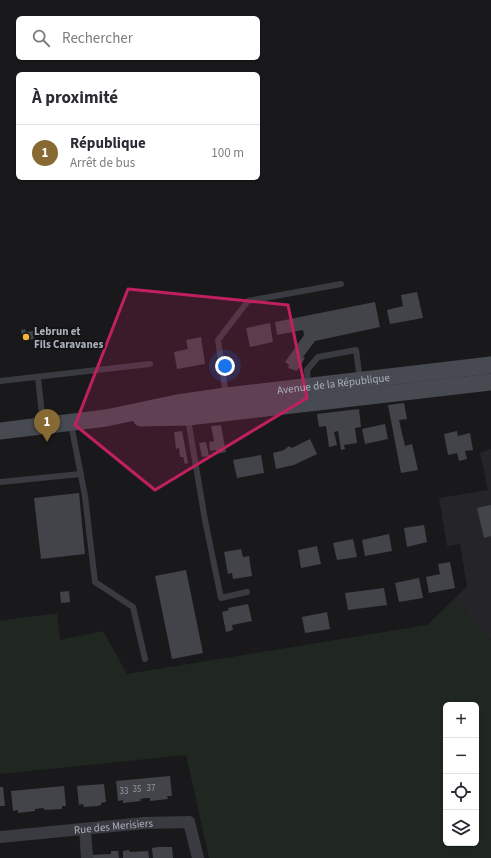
<!DOCTYPE html>
<html lang="fr">
<head>
<meta charset="utf-8">
<style>
  body { margin:0; font-family:"Source Sans 3",sans-serif; background:#f7f7f7; color:#2b2b33 }
  .controls { position:absolute; right:12px; bottom:12px; display:grid; overflow:hidden; border-radius:6px; box-shadow:0 1px 3px #0004 }
  .controls button { width:36px; height:36px; display:grid; place-items:center; padding:0; border:0; border-bottom:1px solid #e1e1e2; background:#fff; color:#2b2b33; font:20px sans-serif }
  .you { position:absolute; left:225px; top:366px; width:14px; height:14px; margin:-10px; border:3px solid #fff; border-radius:50%; background:#1a73e8; box-shadow:0 0 0 6px #1a73e833 }
  .badge { display:grid; place-items:center; width:26px; height:26px; border-radius:50%; background:#876934; color:#fff; font-size:13px; font-weight:700 }
  .pin { position:absolute; translate:-50% -33px; filter:drop-shadow(0 1px 2px #0008) }
  .pin::after { content:''; position:absolute; top:21px; width:14px; height:12px; background:inherit; clip-path:polygon(0 0,100% 0,50% 100%) }
  .list { margin:0; padding:0; list-style:none }
  h2 { display:flex; justify-content:space-between; align-items:center; height:52px; margin:0; padding:0 16px; font-size:17px }
  h2 small { font-size:13px; font-weight:400; color:#7c7c81 }
  .list li { display:grid; grid-template-columns:26px 1fr auto; gap:12px; align-items:center; box-sizing:border-box; height:56px; padding:0 16px; border-top:1px solid #e1e1e2 }
  .list b { display:block; font-size:15px; white-space:nowrap }
  .list p { margin:0; font-size:13px; white-space:nowrap; color:#7c7c81 }
  .list em { font-size:13px; font-style:normal; color:#7c7c81 }
  .icon { flex:none; width:22px; height:22px; fill:none; stroke:currentColor; stroke-width:2; stroke-linecap:round; stroke-linejoin:round }
  .map { position:relative; flex:none; width:491px; height:858px; overflow:hidden }
  .search { position:absolute; background:#fff; box-shadow:0 1px 3px #0004; left:16px; top:16px; width:244px; height:44px; display:flex; align-items:center; gap:10px; box-sizing:border-box; padding:0 14px; border-radius:6px; color:#7c7c81; font-size:15px }
  .panel { position:absolute; background:#fff; box-shadow:0 1px 3px #0004; left:16px; top:72px; width:244px; height:108px; border-radius:6px }
  .map>svg:first-child { display:block }
</style>
</head>
<body>
<div class="map">
<svg width="491" height="858" viewBox="0 0 491 858">
  <rect width="100%" height="100%" fill="#19191c"/>
  <polygon fill="#252529" points="491,449 491,640 455,598 467,587 460,544 447,546 439,498 488,490 480,453"/>
  <path fill="#1f2720" fill-rule="evenodd" d="M455,598l36,42v218h-282l-23,-103 -186,19v-153l57,-8 3,27 43,-9 24,43 300,-49zM446,705h30v138h-30z"/>
  <g fill="#434449">
    <polygon points="417,292 423,318 390,324 387,310 403,306 401,295"/>
    <polygon points="375,302 380,327 315,341 303,357 305,358 297,371 288,368 289,365 285,362 304,335 303,330 277,335 275,322"/>
    <polygon points="270,323 273,342 250,347 246,328"/>
    <polygon points="25,329 26,332 33,331 34,339 23,341 21,330"/>
    <polygon points="201,337 205,364 177,369 174,352 188,349 186,340"/>
    <polygon points="404,403 407,419 399,420 405,446 412,444 418,470 401,473 388,405"/>
    <polygon points="359,409 361,427 355,428 357,443 344,445 345,449 341,450 338,431 334,432 337,445 329,447 326,426 319,427 317,414"/>
    <polygon points="385,424 388,439 365,444 362,429"/>
    <polygon points="221,425 226,452 216,454 216,450 210,451 209,442 214,441 211,426"/>
    <polygon points="182,431 188,463 185,464 183,457 180,457 179,448 176,449 174,432"/>
    <polygon points="457,431 458,436 470,433 473,450 465,451 467,459 459,461 457,453 448,455 444,434"/>
    <polygon points="310,439 317,454 294,465 276,469 273,453 284,450 289,446 292,448"/>
    <polygon points="206,442 209,456 202,457 199,443"/>
    <polygon points="261,455 264,473 237,478 233,460"/>
    <polygon points="79,493 85,554 41,559 34,498"/>
    <polygon points="491,505 491,536 484,538 477,508"/>
    <polygon points="424,525 427,542 407,547 404,528"/>
    <polygon points="389,534 392,551 365,556 362,540"/>
    <polygon points="353,539 357,557 337,560 333,543"/>
    <polygon points="317,546 321,564 301,568 298,550"/>
    <polygon points="241,549 243,557 249,556 252,576 233,579 232,573 228,574 224,552"/>
    <polygon points="450,562 455,588 429,593 426,577 440,574 438,564"/>
    <polygon points="186,570 203,653 172,659 155,576"/>
    <polygon points="419,578 423,598 399,602 395,583"/>
    <polygon points="384,588 387,605 348,610 345,593"/>
    <polygon points="69,591 70,602 61,603 60,592"/>
    <polygon points="248,604 252,621 232,625 233,630 226,632 222,612 229,610 228,608"/>
    <polygon points="327,612 330,629 305,633 302,617"/>
    <polygon points="170,776 172,796 167,796 168,799 150,801 150,798 145,798 140,799 141,801 123,803 123,800 118,801 116,781"/>
    <polygon points="104,784 106,802 101,803 101,805 98,806 84,807 83,804 79,805 77,786"/>
    <polygon points="64,786 66,806 62,806 62,809 44,810 44,808 35,809 35,811 18,813 18,810 13,811 11,791"/>
    <polygon points="0,787 3,787 5,806 0,806"/>
    <polygon points="158,847 172,847 173,858 153,858 152,848"/>
    <polygon points="129,850 130,852 148,851 149,858 123,858 123,851"/>
    <polygon points="111,851 118,851 119,858 92,858 91,855 111,854"/>
  </g>
  <g fill="none" stroke-linecap="round" stroke-linejoin="round">
    <g stroke="#3a3b41" stroke-width="6">
      <polyline points="38,377 43,425"/>
      <polyline points="0,381 150,364"/>
      <polyline points="308,385 307,370 318,357 356,350 360,380"/>
      <polyline points="226,396 218,340 248,301 341,284"/>
      <polyline points="188,419 205,520 221,598 247,592"/>
      <polyline points="71,424 85,496 95,582 133,607 145,659"/>
      <polyline points="0,482 81,474"/>
    </g>
    <g stroke="#3a3b41" stroke-width="12">
      <polyline points="85,829 87,858"/>
      <path id="s1" d="M0,837l144,-14 45,-1 9,36"/>
    </g>
    <g stroke="#484a51" stroke-width="17">
      <polyline points="141,418 188,417 491,382"/>
      <path id="s2" d="M0,431l106,-13 71,-15 49,-7 265,-31"/>
    </g>
  </g>
  <path fill="#c12060" fill-opacity="0.2" stroke="#c12060" stroke-width="3" stroke-linejoin="round" d="M128,289l160,16 19,93 -152,92 -80,-65z"/>
  <circle fill="#f8b435" stroke="#141417" stroke-width="1.5" cx="26" cy="337" r="4"/>
  <g text-anchor="middle" dominant-baseline="central" stroke-width="4" stroke-linejoin="round" paint-order="stroke">
    <g font-size="9" fill="#91969f">
      <text x="151" y="788">37</text>
      <text x="137" y="789">35</text>
      <text x="124" y="791">33</text>
    </g>
    <g font-size="11" font-weight="bold" fill="#abb1bc" stroke="#141417" text-anchor="start">
      <text x="34" y="331">Lebrun et<tspan x="34" dy="13">Fils Caravanes</tspan></text>
    </g>
    <g font-size="11" fill="#abb1bc" stroke="#141417">
      <text stroke="none"><textPath href="#s2" startOffset="337">Avenue de la République</textPath></text>
      <text stroke="none"><textPath href="#s1" startOffset="114">Rue des Merisiers</textPath></text>
    </g>
  </g>
</svg>
<div class="controls">
<button>+</button>
<button>−</button>
<button><svg class="icon" aria-label="locate" viewBox="0 0 24 24"><circle cx="12" cy="12" r="6"/><path d="M12 2v4M12 18v4M2 12h4M18 12h4"/></svg></button>
<button><svg class="icon" aria-label="layers" viewBox="0 0 24 24"><path d="M12 4l9 5-9 5-9-5zM3 14l9 5 9-5"/></svg></button>
</div>
<div class="you"></div>
<div class="pin badge" style="left:47px;top:442px">1</div>
<div class="search"><svg class="icon" aria-label="search" viewBox="0 0 24 24"><circle cx="10" cy="10" r="6"/><path d="M15 15l6 6"/></svg>Rechercher</div>
<section class="panel">
<h2>À proximité<small></small></h2>
<ul class="list">
<li><span class="badge">1</span><div><b>République</b><p>Arrêt de bus</p></div><em>100 m</em></li>
</ul>
</section>
</div>
</body>
</html>
